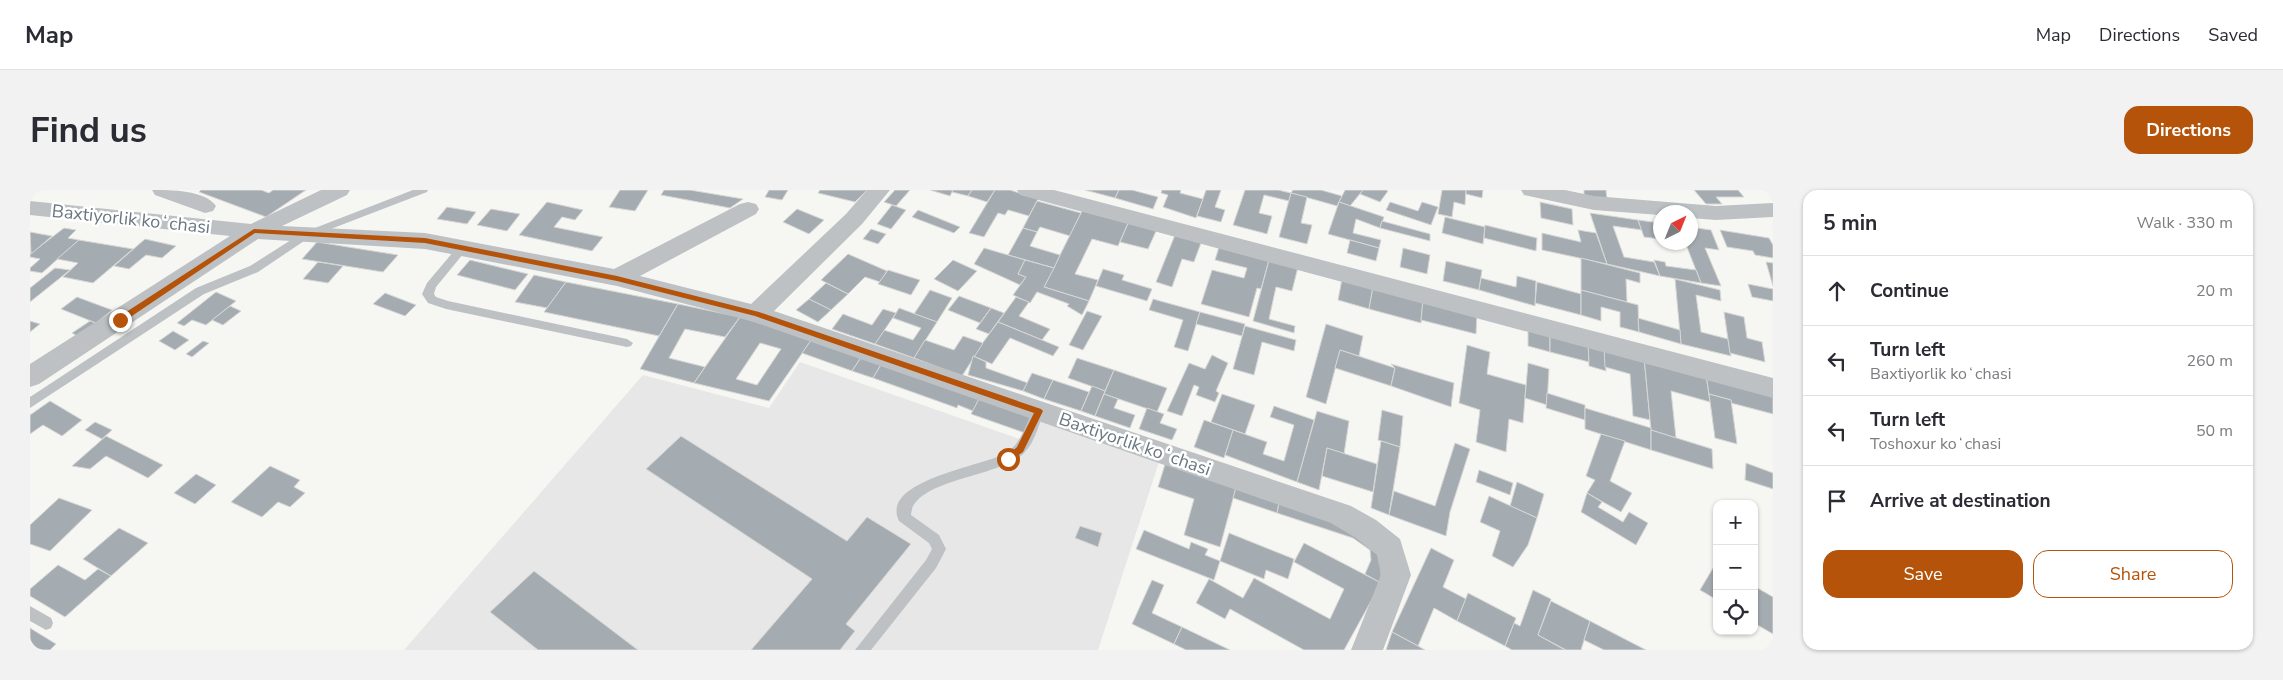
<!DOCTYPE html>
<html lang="en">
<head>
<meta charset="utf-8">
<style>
  body { margin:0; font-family:"Nunito Sans",sans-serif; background:#f2f2f3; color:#2b2b33 }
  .controls { position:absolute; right:15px; bottom:15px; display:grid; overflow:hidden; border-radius:10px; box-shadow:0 1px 4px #0004 }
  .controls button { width:45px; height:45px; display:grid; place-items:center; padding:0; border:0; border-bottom:1px solid #e1e1e2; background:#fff; color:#2b2b33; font:25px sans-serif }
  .compass { position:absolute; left:1623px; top:15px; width:45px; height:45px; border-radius:50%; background:#fff; box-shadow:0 1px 4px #0004; rotate:43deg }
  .stop { position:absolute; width:15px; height:15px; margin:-11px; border:4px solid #b45309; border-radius:50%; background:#fff }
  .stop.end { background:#b45309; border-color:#fff; box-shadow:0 1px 5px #0008 }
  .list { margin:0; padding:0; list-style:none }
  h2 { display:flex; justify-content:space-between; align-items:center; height:65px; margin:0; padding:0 20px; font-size:21px }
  h2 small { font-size:16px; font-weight:400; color:#7c7c81 }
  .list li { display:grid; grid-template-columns:32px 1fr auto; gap:15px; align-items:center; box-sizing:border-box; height:70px; padding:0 20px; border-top:1px solid #e1e1e2 }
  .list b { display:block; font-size:19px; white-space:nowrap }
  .list p { margin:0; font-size:16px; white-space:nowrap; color:#7c7c81 }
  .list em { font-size:16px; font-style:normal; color:#7c7c81 }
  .actions { display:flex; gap:10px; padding:15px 20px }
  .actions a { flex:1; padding:11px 0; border:1px solid #b45309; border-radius:15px; text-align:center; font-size:18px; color:#b45309 }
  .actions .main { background:#b45309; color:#fff }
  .icon { flex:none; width:28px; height:28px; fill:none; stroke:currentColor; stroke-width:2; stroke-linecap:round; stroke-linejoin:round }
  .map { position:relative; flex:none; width:1743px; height:460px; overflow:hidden; border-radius:15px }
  header { display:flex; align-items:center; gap:30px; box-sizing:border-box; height:70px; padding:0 25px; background:#fff; border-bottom:1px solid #e1e1e2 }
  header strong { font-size:24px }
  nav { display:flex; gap:28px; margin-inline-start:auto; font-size:18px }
  .intro { display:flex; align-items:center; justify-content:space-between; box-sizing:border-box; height:120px; padding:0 30px }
  h1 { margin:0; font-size:35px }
  .button { padding:12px 22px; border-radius:15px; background:#b45309; color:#fff; font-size:18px; font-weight:700 }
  main { display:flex; gap:30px; padding:0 30px }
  aside { flex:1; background:#fff; border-radius:15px; box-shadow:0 1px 4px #0004 }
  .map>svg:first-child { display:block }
</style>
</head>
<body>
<header>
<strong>Map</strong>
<nav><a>Map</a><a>Directions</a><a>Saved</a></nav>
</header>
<div class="intro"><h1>Find us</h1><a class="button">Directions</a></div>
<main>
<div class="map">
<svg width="1743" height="460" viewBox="0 0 1743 460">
  <rect width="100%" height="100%" fill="#f6f6f3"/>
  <polygon fill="#e6e7e6" points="770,172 995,251 1006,229 1129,272 1068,460 374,460 613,185 739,218"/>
  <g fill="#a5acb1" stroke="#d7d7d5" fill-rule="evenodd">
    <polygon points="171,0 231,0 239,3 243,0 276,0 236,27 169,2"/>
    <polygon points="590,0 618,0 605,21 579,17"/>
    <polygon points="634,0 660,0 713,9 700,18 631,5"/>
    <polygon points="739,0 758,0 752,10 735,7"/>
    <polygon points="790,0 837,0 825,12 788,3"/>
    <polygon points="865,0 880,0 866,16 854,12"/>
    <polygon points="900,0 923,0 920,6"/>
    <polygon points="923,0 942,0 938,6 922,2"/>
    <polygon points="942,0 965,0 957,12 938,6"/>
    <polygon points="965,0 980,0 1008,9 999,26 978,20 975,25 968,23 954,47 939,43"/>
    <polygon points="1055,0 1089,0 1085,8"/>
    <polygon points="1089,0 1102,0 1128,7 1123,19 1085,8"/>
    <polygon points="1132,0 1151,0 1150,3 1173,9 1166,28 1133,17 1138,5 1131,3"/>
    <polygon points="1176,0 1191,0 1185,17 1195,20 1191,32 1167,26"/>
    <polygon points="1215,0 1248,0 1261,3 1259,11 1234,5 1229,23 1242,26 1237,44 1203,35"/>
    <polygon points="1263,0 1291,0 1312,6 1307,16 1261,3"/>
    <polygon points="1315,0 1333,0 1320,16 1309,12"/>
    <polygon points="1333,0 1356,0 1358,1 1350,12 1330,4"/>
    <polygon points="1412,0 1436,0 1435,15 1424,12 1422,27 1408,24"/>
    <polygon points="1436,0 1453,0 1452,8 1436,4"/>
    <polygon points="1554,0 1576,0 1577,10 1554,5"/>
    <polygon points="1664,0 1708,0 1714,7 1686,7 1692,14 1676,14"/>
    <polygon points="1261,3 1277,7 1271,33 1282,35 1277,54 1249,47"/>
    <polygon points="1007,11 1051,23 1040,46 1010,37 1007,42 993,38"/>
    <polygon points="517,12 553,20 545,30 532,27 524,37 573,47 562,61 489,45"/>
    <polygon points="1309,12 1354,27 1350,38 1326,29 1323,43 1351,50 1349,58 1298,44"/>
    <polygon points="1360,12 1388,21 1392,12 1408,17 1401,35 1356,20"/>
    <polygon points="1510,12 1542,19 1543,35 1511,28"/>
    <polygon points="862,15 876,20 861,39 847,34"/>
    <polygon points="417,17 446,22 437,34 407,29"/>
    <polygon points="461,19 490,24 477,41 447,35"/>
    <polygon points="767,19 794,30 779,44 753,32"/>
    <polygon points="1053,19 1099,31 1088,56 1062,49 1045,84 1068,90 1059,111 1014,97"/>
    <polygon points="888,20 930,37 924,43 882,27"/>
    <polygon points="1560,23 1608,30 1612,40 1583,36 1594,67 1624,72 1630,86 1577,74"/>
    <polygon points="1415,27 1455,37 1453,54 1412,43"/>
    <polygon points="1608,30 1630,33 1630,49 1614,47"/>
    <polygon points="1099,31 1127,39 1118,59 1090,52"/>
    <polygon points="1352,31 1400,44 1400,51 1350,38"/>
    <polygon points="1455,35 1507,48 1506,61 1454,48"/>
    <polygon points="1660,37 1681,40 1689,60 1675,58 1691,96 1671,93 1655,52 1660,52"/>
    <polygon points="34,38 46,40 38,48 49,50 12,83 0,81 0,78 10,69 0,67 0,64"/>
    <polygon points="993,38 1007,42 1000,56 1030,65 1024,78 978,65"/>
    <polygon points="841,39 856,44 848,54 833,49"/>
    <polygon points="1548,40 1566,43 1577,74 1512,60 1512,43 1551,52"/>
    <polygon points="1690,40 1739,48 1743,55 1743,68 1725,65 1723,61 1697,57"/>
    <polygon points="0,42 22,46 1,64"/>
    <polygon points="1145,45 1171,53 1164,72 1152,69 1142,97 1126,92"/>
    <polygon points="115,49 146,56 132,68 116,65 99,79 84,76"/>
    <polygon points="49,50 103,59 63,93 33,87 48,73 27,69"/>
    <polygon points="1320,50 1349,58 1346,71 1317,63"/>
    <polygon points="287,52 368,65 353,82 272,69"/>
    <polygon points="1189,57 1239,70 1231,99 1227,98 1219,127 1171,114 1182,80 1214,88 1217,78 1185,70"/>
    <polygon points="954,58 995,70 988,84 996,87 990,95 944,74"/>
    <polygon points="1373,58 1400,65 1397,84 1370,77"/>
    <polygon points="818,64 857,81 850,92 835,87 818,104 791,90"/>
    <polygon points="1551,68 1610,83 1610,93 1596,89 1597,112 1551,100"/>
    <polygon points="440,70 498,84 485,100 427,85"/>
    <polygon points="923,70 947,81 928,101 904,89"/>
    <polygon points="995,70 1024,78 1014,97 1059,111 1052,125 1037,116 1039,114 1007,102 1000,113 983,105 996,87 988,84"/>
    <polygon points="1239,70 1268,77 1262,101 1246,97 1239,129 1265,136 1264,143 1223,131"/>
    <polygon points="1624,70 1635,72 1636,76 1666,80 1671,93 1630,86"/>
    <polygon points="1416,71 1452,80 1449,100 1413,91"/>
    <polygon points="288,72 313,76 298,93 273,89"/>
    <polygon points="1736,72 1743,73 1743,96"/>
    <polygon points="25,78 40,80 0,112 0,98"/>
    <polygon points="1073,79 1094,85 1092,90 1122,99 1117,111 1066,96"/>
    <polygon points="858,80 890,90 881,105 848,94"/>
    <polygon points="504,85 536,92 517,118 485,112"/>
    <polygon points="1487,86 1506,91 1505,116 1449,100 1451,88 1486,97"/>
    <polygon points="1312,89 1343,97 1339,119 1308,110"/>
    <polygon points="1645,89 1690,100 1691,111 1666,105 1671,142 1698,149 1701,166 1651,154"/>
    <polygon points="536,92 648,114 629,146 514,122"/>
    <polygon points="1507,92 1551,104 1551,125 1505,113"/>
    <polygon points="796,93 818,104 801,120 779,109"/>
    <polygon points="1718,94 1743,99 1743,111 1722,107"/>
    <polygon points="1343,97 1393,110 1391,133 1339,119"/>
    <polygon points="900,100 922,108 907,132 884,124"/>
    <polygon points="1551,100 1608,115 1609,142 1590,137 1590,122 1571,117 1571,131 1551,125"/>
    <polygon points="186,102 206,111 176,135 162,130 154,136 147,133"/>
    <polygon points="355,103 386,115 375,126 343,114"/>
    <polygon points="929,106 961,118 950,133 918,120"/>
    <polygon points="47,107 82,120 66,133 31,119"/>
    <polygon points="986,107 999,112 989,126 1020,139 1012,150 968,132"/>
    <polygon points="779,109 801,120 788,132 766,120"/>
    <polygon points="1123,109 1170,122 1158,161 1144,157 1153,130 1119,120"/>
    <polygon points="1393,110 1447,124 1446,144 1391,130"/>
    <polygon points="648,114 710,127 695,147 655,139 639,168 675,177 664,193 610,179"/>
    <polygon points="200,116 211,121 193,135 182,130"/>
    <polygon points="869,118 907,132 884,168 845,154 854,140 883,150 891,138 863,128"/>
    <polygon points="961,118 974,123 959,144 946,139"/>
    <polygon points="853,119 866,123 845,154 802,139 813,124 842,135"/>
    <polygon points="1057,121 1072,126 1053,160 1039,155"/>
    <polygon points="1170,122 1215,134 1212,146 1166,134"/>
    <polygon points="1694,122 1714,127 1717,148 1732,152 1735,172 1700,163"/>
    <path d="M710,127l72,22 -43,62 -75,-18zM730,153l21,6 -24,36 -21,-6z"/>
    <polygon points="1608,128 1650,140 1651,154 1609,142"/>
    <polygon points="0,131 10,134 0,142"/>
    <polygon points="60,131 68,134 49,147 42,143"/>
    <polygon points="968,132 1012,150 1029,157 1023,166 980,148 962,174 943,166"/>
    <polygon points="1296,134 1333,146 1329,166 1310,160 1296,214 1276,207"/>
    <polygon points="1215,136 1266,150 1264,161 1232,152 1224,185 1203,179"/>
    <polygon points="1498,138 1520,143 1520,162 1498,156"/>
    <polygon points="143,141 159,150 145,160 129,151"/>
    <polygon points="1520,143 1558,153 1559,172 1520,162"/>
    <polygon points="933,146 953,153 932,186 884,168 895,150 924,160"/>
    <polygon points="782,149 832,166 822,181 772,163"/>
    <polygon points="1558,150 1574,155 1576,181 1559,176"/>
    <polygon points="173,151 179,153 162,167 156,164"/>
    <polygon points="1437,155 1460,162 1457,184 1496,195 1493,233 1479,229 1476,262 1446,252 1450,220 1429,213"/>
    <polygon points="1574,157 1614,167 1620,230 1603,226 1600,184 1575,177"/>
    <polygon points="1310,160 1365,178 1361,196 1305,178"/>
    <polygon points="1182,165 1198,173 1186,201 1189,203 1185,212 1166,205 1169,197 1164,195 1152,226 1137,221 1159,173 1175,179"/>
    <polygon points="832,166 852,173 843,188 822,181"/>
    <polygon points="943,166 956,172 956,178 998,193 993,201 938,185"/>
    <polygon points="1614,167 1676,184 1680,212 1641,201 1646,248 1621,240"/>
    <polygon points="1047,168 1084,180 1075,201 1038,188"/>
    <polygon points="852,173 950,207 943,221 928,215 927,218 843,188"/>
    <polygon points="1498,173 1519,179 1517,215 1495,208"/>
    <polygon points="1361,174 1424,193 1421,217 1361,196 1365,178"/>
    <polygon points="1084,180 1137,198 1127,222 1074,204"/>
    <polygon points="1002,183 1023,190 1014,209 993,201"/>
    <polygon points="1676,184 1743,201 1743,224 1701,213 1701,210 1679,204"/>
    <polygon points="1023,190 1059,202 1051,221 1014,209"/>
    <polygon points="1062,196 1075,201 1065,226 1051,221"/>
    <polygon points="1517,203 1555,215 1555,230 1516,218"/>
    <polygon points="1074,204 1088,209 1084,218 1105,225 1100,238 1065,226"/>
    <polygon points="1192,204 1225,215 1215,244 1181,232"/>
    <polygon points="1679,204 1701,210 1707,254 1685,248"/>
    <polygon points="950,207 1003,225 995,243 941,224"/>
    <polygon points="20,211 52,230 32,246 13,235 0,244 0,225"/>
    <polygon points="1244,216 1284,230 1267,292 1195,265 1203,240 1237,252 1233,264 1254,271 1264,235 1240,227"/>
    <polygon points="1117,218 1134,224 1130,233 1147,239 1142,250 1109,239"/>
    <polygon points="1555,218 1621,238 1621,260 1555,239"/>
    <polygon points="1352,220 1373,226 1370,257 1348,250"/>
    <polygon points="1287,221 1319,231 1314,264 1297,258 1289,300 1267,292"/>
    <polygon points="1174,230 1203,240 1194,268 1164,257"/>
    <polygon points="65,232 82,240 72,249 55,240"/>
    <polygon points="1621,240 1682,259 1683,279 1621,260"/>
    <polygon points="1571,244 1595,251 1580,291 1602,303 1591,322 1557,303 1565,290 1556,286"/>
    <polygon points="76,246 133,275 118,288 76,266 60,279 42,276"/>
    <polygon points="651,246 817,351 837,327 881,354 816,434 825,441 810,460 721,460 782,389 616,279"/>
    <polygon points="1351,251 1370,257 1359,325 1341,318"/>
    <polygon points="1425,253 1440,259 1420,322 1416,346 1359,325 1364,301 1405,316"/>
    <polygon points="1297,258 1347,274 1343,302 1292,286"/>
    <polygon points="1136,271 1207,294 1190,357 1154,345 1164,309 1128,297"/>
    <polygon points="1716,273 1743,283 1743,299 1715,290"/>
    <polygon points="240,276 270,290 264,297 275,303 260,317 248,312 232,327 201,312"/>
    <polygon points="1449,280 1483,293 1480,305 1446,292"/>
    <polygon points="166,284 186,295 165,314 144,303"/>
    <polygon points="1487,292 1514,304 1507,328 1480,316"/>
    <polygon points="1207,294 1250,308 1247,323 1203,308"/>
    <polygon points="1557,303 1572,312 1568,317 1593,332 1599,322 1618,333 1606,355 1551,322"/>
    <polygon points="1459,306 1507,328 1498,355 1483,377 1462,366 1470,341 1450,332"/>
    <polygon points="29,308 62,320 20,361 0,354 0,335"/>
    <polygon points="1250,308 1352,356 1351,393 1335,384 1341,370 1340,360 1323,348 1247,323"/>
    <polygon points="1050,336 1072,343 1068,357 1045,348"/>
    <polygon points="89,338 118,353 81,386 53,369"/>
    <polygon points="1114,340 1159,359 1161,352 1178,359 1175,365 1190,371 1184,390 1106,359"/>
    <polygon points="1199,343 1264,369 1258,389 1236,380 1234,389 1190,371"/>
    <polygon points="1274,353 1351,393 1314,460 1274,460 1200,419 1195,429 1166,413 1179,389 1213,408 1224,388 1300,429 1314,399 1264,372"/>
    <polygon points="1401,358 1424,370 1413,397 1436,409 1427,431 1404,418 1388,456 1362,442"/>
    <polygon points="1686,373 1687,373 1687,410 1670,400"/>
    <polygon points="28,375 55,390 68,379 81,386 35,427 0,406 0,399"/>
    <polygon points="504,381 608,460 508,460 460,422"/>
    <polygon points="1122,390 1134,395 1122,423 1152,437 1144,454 1102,434"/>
    <polygon points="1724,396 1743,407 1743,444 1724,433"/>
    <polygon points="1503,400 1521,409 1508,445 1535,460 1482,460 1475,456 1484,433 1490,436"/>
    <polygon points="1438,403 1486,428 1475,456 1427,431"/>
    <polygon points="1521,411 1560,431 1551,460 1536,460 1508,445"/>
    <polygon points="1560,431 1616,460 1574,460 1554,450"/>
    <polygon points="1152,437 1200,460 1156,460 1144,454"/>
    <polygon points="0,438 26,454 20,460 0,460"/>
    <polygon points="1362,442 1388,456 1395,460 1356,460"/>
  </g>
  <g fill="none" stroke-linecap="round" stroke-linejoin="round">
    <g fill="#bdc1c4" fill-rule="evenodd">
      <polygon points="383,0 398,0 397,2 280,47 228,82 174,104 0,218 0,207 166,98 220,76 272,43"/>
      <polygon points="433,54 438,58 406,97 404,104 406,107 418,111 597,149 603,153 601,156 597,157 416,119 398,113 392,104 397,93 429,55"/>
      <path d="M1008,216l4,2 2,3c-5,13 -9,31 -20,42 -22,24 -112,26 -113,62l28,20 7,14 -10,19 -65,82h-16l71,-90 6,-11 -3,-6 -30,-22c-20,-41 86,-55 107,-68 17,-11 19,-29 28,-45z"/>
      <polygon points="0,416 21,428 23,433 21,438 16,440 0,431"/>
    </g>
    <g fill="#bdc1c4" fill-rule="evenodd">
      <path d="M122,0c18,0 53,0 64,16l-3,5 -8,2 -50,-18z"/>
      <polygon points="291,0 320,0 317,5 252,36 395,43 584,79 710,14 718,12 726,14 729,19 726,24 610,86 721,114 816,24 837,0 860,0 832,34 744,121 1321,316 1346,330 1370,349 1381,385 1353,460 1321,460 1351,385 1347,365 1326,348 1301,333 721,131 587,96 395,59 228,49 9,194 0,197 0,174 200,46 0,25 0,11 221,34"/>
      <polygon points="987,0 1024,0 1743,188 1743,208 990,5"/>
      <polygon points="1491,0 1535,0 1564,6 1686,16 1743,13 1743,27 1686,30 1660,28 1660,22 1630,22 1630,25 1564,20 1494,5"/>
    </g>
  </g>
  <polygon fill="#b45309" points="224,39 395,48 587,86 729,122 1011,219 1013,221 993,262 978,272 974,269 987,257 1004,223 725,126 587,91 395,53 225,43 93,132 87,132 87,128"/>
  <g text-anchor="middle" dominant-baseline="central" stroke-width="5" stroke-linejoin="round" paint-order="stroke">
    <g font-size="18" fill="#697780" stroke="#fff">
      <text transform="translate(101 29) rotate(6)">Baxtiyorlik koʻchasi</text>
      <text transform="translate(1105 254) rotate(19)">Baxtiyorlik koʻchasi</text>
    </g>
  </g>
</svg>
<div class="controls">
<button>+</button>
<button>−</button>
<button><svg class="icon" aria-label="locate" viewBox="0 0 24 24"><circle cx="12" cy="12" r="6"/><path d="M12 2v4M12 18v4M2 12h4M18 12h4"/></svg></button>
</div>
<svg class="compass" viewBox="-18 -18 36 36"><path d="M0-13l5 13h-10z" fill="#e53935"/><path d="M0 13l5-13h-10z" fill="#7c7c81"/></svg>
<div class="stop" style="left:978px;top:269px"></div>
<div class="stop end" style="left:90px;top:130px"></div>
</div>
<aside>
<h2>5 min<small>Walk · 330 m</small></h2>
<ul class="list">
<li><svg class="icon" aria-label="ahead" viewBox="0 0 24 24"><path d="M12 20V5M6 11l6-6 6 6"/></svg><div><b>Continue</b></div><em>20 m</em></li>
<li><svg class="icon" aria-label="left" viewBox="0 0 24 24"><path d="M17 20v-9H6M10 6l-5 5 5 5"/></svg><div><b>Turn left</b><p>Baxtiyorlik koʻchasi</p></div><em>260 m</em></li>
<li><svg class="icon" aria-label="left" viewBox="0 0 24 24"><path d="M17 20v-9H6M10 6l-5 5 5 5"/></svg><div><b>Turn left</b><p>Toshoxur koʻchasi</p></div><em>50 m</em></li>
<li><svg class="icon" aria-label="arrive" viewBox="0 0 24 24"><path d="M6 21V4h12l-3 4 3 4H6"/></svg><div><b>Arrive at destination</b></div></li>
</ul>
<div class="actions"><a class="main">Save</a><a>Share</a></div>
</aside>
</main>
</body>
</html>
